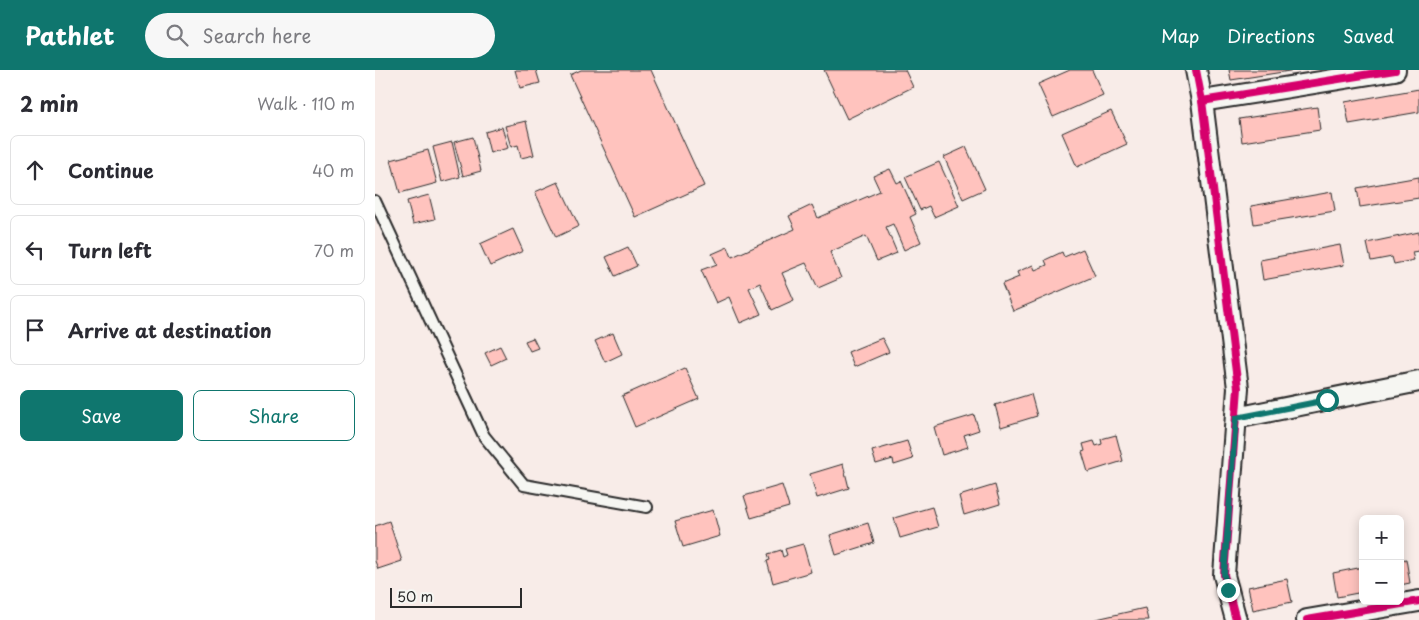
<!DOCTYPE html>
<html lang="en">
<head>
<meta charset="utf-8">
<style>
  body { margin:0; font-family:"Playpen Sans",sans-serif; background:#f7f7f7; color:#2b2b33 }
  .controls { position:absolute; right:15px; bottom:15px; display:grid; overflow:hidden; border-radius:8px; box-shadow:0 2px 12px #0003 }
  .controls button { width:45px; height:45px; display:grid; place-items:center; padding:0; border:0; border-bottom:1px solid #e1e1e2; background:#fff; color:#2b2b33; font:25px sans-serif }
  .scale { position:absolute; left:15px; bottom:12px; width:132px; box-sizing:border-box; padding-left:5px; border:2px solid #2b2b2b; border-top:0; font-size:14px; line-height:18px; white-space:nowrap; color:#2b2b2b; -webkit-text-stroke:4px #f6f6f2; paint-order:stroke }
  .stop { position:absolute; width:15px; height:15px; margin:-11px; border:4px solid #0f766e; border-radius:50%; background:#fff }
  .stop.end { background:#0f766e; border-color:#fff; box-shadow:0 1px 5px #0008 }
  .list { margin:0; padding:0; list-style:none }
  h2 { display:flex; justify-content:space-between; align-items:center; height:65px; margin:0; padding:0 20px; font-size:21px }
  h2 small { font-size:16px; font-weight:400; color:#7c7c81 }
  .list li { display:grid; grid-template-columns:32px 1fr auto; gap:15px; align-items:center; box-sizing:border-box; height:70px; margin:0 10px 10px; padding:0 10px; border:1px solid #e1e1e2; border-radius:8px }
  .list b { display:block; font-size:19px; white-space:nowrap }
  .list em { font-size:16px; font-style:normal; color:#7c7c81 }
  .actions { display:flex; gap:10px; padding:15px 20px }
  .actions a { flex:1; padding:11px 0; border:1px solid #0f766e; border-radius:8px; text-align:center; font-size:18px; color:#0f766e }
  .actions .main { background:#0f766e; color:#fff }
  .icon { flex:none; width:28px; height:28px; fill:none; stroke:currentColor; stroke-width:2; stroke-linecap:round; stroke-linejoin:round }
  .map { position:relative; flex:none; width:1044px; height:550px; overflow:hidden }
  header { display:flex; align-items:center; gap:30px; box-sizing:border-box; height:70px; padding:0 25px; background:#0f766e; color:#fff }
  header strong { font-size:24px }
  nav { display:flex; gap:28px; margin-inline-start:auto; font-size:18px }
  .search { width:350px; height:45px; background:#f7f7f7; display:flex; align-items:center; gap:12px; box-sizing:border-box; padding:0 18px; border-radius:28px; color:#7c7c81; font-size:19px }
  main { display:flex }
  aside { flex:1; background:#fff }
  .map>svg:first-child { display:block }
</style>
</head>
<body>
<header>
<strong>Pathlet</strong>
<div class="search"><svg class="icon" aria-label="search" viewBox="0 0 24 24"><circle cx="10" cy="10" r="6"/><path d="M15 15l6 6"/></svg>Search here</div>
<nav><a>Map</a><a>Directions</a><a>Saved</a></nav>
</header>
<main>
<aside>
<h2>2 min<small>Walk · 110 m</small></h2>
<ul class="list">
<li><svg class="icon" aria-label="ahead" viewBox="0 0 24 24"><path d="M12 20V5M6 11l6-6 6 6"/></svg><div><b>Continue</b></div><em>40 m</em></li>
<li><svg class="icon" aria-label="left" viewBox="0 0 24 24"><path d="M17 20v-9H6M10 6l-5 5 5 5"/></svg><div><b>Turn left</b></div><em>70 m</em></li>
<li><svg class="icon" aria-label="arrive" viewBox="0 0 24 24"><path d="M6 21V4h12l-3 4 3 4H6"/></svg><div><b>Arrive at destination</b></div></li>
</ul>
<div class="actions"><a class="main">Save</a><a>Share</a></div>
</aside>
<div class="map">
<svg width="1044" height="550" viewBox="0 0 1044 550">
  <rect width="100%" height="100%" fill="#f8ece8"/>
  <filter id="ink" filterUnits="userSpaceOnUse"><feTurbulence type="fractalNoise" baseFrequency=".02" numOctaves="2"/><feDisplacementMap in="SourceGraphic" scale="10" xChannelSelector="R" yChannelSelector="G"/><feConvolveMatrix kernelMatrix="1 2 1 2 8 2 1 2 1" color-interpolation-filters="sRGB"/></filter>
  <g filter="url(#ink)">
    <g fill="#ffc3be" stroke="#2b2b2b">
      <polygon points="140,0 161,0 165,13 145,18"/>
      <polygon points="206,0 276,0 329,116 260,147 195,5"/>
      <polygon points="449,0 530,0 538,17 472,49"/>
      <polygon points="695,0 717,0 728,25 678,47 663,14"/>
      <polygon points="854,0 921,0 856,10"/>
      <polygon points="1044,19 1044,42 974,54 970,32"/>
      <polygon points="942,37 945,60 867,72 864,49"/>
      <polygon points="736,41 752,74 702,97 687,63"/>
      <polygon points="151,51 159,85 146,88 143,75 136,77 130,56"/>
      <polygon points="127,57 133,78 115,83 110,62"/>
      <polygon points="98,67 106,101 88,106 79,72"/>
      <polygon points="77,72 85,107 67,112 58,77"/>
      <polygon points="591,77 610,119 588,129 569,87"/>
      <polygon points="53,80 62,113 25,123 16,90"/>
      <polygon points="564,92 584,136 559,147 554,136 545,140 530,107"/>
      <polygon points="515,99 522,113 526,111 541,144 535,147 546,172 529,180 518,154 511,157 522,183 502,191 491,166 455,182 466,208 443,218 431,193 407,203 419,230 397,240 385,213 374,218 386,244 365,253 354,227 341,233 326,200 342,194 337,184 353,177 357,187 420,159 414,146 437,135 443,148 505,121 498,106"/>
      <polygon points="1044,107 1044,128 985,137 982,118"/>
      <polygon points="183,112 204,156 181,167 160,122"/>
      <polygon points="957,122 960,141 879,154 876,136"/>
      <polygon points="54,125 60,149 38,154 32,131"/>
      <polygon points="138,159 148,181 115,196 105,174"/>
      <polygon points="1044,162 1044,181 1037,182 1039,190 1019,194 1017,187 996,191 992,173"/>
      <polygon points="965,175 969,195 888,210 885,190"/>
      <polygon points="253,177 262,196 240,206 231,187"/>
      <polygon points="708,179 720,206 638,241 627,214 644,207 642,202 658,195 660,200 672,195 670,190 687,182 689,187"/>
      <polygon points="238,263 247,284 230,292 220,271"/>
      <polygon points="158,268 163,278 155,281 150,271"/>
      <polygon points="507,268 514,282 479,297 473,282"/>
      <polygon points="125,276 131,288 116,295 110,283"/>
      <polygon points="310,298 324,329 260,357 247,326"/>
      <polygon points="656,324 662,346 626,357 620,335"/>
      <polygon points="599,345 604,360 589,365 593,377 567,385 559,357"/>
      <polygon points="741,365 748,391 713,402 707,382 710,381 708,374 719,371 721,376 727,374 726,369"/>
      <polygon points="532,371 538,389 519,395 518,389 501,394 497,381"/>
      <polygon points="468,394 474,418 442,428 435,404"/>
      <polygon points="407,415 414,437 376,448 369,426"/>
      <polygon points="620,415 625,434 589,445 584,426"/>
      <polygon points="557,437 563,457 525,468 519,448"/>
      <polygon points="338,440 345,466 308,477 300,451"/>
      <polygon points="14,451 27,491 3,499 0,491 0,456"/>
      <polygon points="493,453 499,473 461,485 455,465"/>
      <polygon points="428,474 436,502 398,513 392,491 395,490 393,484 406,480 408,487 412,485 410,479"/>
      <polygon points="1031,489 1035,513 1025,515 1025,490"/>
      <polygon points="988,497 988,522 962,527 958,503"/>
      <polygon points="912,509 917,532 878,540 873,517"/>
      <polygon points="770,538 773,550 717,550"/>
    </g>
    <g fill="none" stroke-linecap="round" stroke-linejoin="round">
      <defs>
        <polyline id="service" points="0,131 109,366 149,415 272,437"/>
        <g id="minor">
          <polyline points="821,0 827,31 863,318 849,505 861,550"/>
          <polyline points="827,31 1020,0"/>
          <polyline points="861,348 1044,311"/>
          <polyline points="932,550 1044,531"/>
        </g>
      </defs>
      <use href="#service" stroke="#2b2b2b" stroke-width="14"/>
      <use href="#minor" stroke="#2b2b2b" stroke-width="24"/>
      <use href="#service" stroke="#f6f6f2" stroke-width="10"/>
      <use href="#minor" stroke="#f6f6f2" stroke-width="20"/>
      <defs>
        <g id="cycleway">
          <polyline points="821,0 827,31 863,318 849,505 861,550"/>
          <polyline points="827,31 1020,0"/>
          <polyline points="932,550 1044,531"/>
        </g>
      </defs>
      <use href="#cycleway" stroke="#f6f6f2" stroke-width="11"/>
      <use href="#cycleway" stroke="#d6006c" stroke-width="8"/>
    </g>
  </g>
  <g fill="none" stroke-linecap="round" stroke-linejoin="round" filter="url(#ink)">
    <polyline stroke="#0f766e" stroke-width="6" points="853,520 849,505 861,348 952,330"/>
  </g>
</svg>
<div class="controls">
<button>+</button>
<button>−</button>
</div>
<div class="scale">50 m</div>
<div class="stop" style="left:952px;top:330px"></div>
<div class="stop end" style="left:853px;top:520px"></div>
</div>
</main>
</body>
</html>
